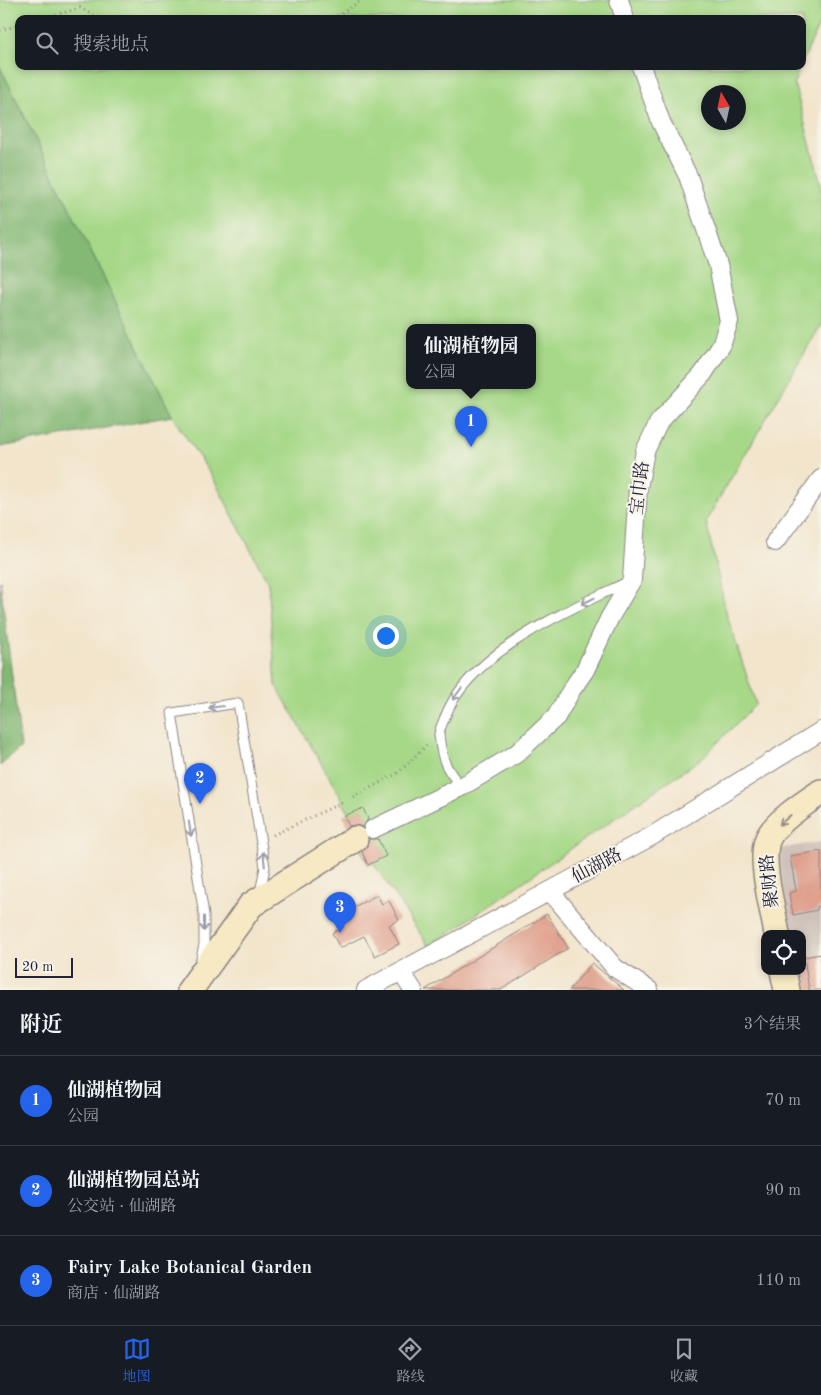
<!DOCTYPE html>
<html lang="zh">
<head>
<meta charset="utf-8">
<style>
  body { margin:0; font-family:"Old Standard TT","Noto Serif SC",serif; background:#20242c; color:#f1f3f6 }
  .controls { position:absolute; right:15px; bottom:15px; display:grid; overflow:hidden; border-radius:10px; box-shadow:0 2px 8px #0003 }
  .controls button { width:45px; height:45px; display:grid; place-items:center; padding:0; border:0; border-bottom:1px solid #363941; background:#171b24; color:#f1f3f6; font:25px sans-serif }
  .compass { position:absolute; left:701px; top:85px; width:45px; height:45px; border-radius:50%; background:#171b24; box-shadow:0 2px 8px #0003; rotate:351deg }
  .scale { position:absolute; left:15px; bottom:12px; width:58px; box-sizing:border-box; padding-left:5px; border:2px solid #22223b; border-top:0; font-size:14px; line-height:18px; white-space:nowrap; color:#22223b; -webkit-text-stroke:4px #f7f3e8; paint-order:stroke }
  .you { position:absolute; left:385px; top:635px; width:18px; height:18px; margin:-12px; border:4px solid #fff; border-radius:50%; background:#1a73e8; box-shadow:0 0 0 8px #1a73e833 }
  .badge { display:grid; place-items:center; width:32px; height:32px; border-radius:50%; background:#2563eb; color:#fff; font-size:16px; font-weight:700 }
  .pin { position:absolute; translate:-50% -41px; filter:drop-shadow(0 1px 2px #0008) }
  .pin::after { content:''; position:absolute; top:26px; width:18px; height:15px; background:inherit; clip-path:polygon(0 0,100% 0,50% 100%) }
  .popup { position:absolute; left:406px; top:324px; width:130px; height:65px; box-sizing:border-box; display:grid; place-content:center; border-radius:10px; background:#171b24; filter:drop-shadow(0 1px 4px #0005); font-size:16px; white-space:nowrap; color:#9ea1a6 }
  .popup b { font-size:19px; color:#f1f3f6 }
  .popup::after { content:''; position:absolute; left:50%; top:100%; margin-left:-10px; border:10px solid transparent; border-top-color:#171b24 }
  .list { margin:0; padding:0; list-style:none }
  h2 { display:flex; justify-content:space-between; align-items:center; height:65px; margin:0; padding:0 20px; font-size:21px }
  h2 small { font-size:16px; font-weight:400; color:#9ea1a6 }
  .list li { display:grid; grid-template-columns:32px 1fr auto; gap:15px; align-items:center; box-sizing:border-box; height:90px; padding:0 20px; border-top:1px solid #363941 }
  .list b { display:block; font-size:19px; white-space:nowrap }
  .list p { margin:0; font-size:16px; white-space:nowrap; color:#9ea1a6 }
  .list em { font-size:16px; font-style:normal; color:#9ea1a6 }
  .icon { flex:none; width:28px; height:28px; fill:none; stroke:currentColor; stroke-width:2; stroke-linecap:round; stroke-linejoin:round }
  .map { position:relative; flex:none; width:821px; height:990px; overflow:hidden }
  .search { position:absolute; background:#171b24; box-shadow:0 2px 8px #0003; left:15px; right:15px; top:15px; height:55px; display:flex; align-items:center; gap:12px; box-sizing:border-box; padding:0 18px; border-radius:10px; color:#9ea1a6; font-size:19px }
  .sheet { height:335px; background:#171b24 }
  nav { display:flex; justify-content:space-around; align-items:center; box-sizing:border-box; height:70px; border-top:1px solid #363941; background:#171b24; font-size:14px; color:#9ea1a6 }
  nav a { display:grid; justify-items:center; gap:2px }
  nav .on { color:#2563eb }
  .map>svg:first-child { display:block }
</style>
</head>
<body>
<div class="map">
<svg width="821" height="990" viewBox="0 0 821 990">
  <rect width="100%" height="100%" fill="#f7f3e8"/>
  <filter id="ink" filterUnits="userSpaceOnUse"><feTurbulence type="fractalNoise" baseFrequency=".02" numOctaves="2"/><feDisplacementMap in="SourceGraphic" scale="10" xChannelSelector="R" yChannelSelector="G"/><feConvolveMatrix kernelMatrix="1 2 1 2 8 2 1 2 1" color-interpolation-filters="sRGB"/></filter>
  <filter id="wash" filterUnits="userSpaceOnUse"><feTurbulence type="fractalNoise" baseFrequency=".0096" numOctaves="4" result="noise"/><feDisplacementMap in="SourceGraphic" scale="20" xChannelSelector="R" yChannelSelector="G"/><feGaussianBlur stdDeviation="1.12" result="paint"/><feColorMatrix in="noise" values="0 0 0 0 0 0 0 0 0 0 0 0 0 0 0 0 0 1.4 0 .05"/><feComposite in="paint" operator="in"/></filter>
  <g filter="url(#wash)">
    <rect width="100%" height="100%" fill="#f2e5cc"/>
    <polygon fill="#cec1ba" points="821,842 821,990 800,990 797,971 802,971 802,934 791,934 777,849"/>
    <path fill="#a6d887" stroke="#647d61" fill-rule="evenodd" d="M0,0h821v20l-19,43v-44h-783v47h782l-7,17 27,102v140l-115,196 21,95 29,88 -54,54 -273,189 -56,-84 -5,2 -24,-49 5,-2 -9,-18 -64,-111 -8,-102 -55,-105 -41,-62 -172,-349zM708,92h30v30h-30zM410,328h122v58h-122z"/>
    <g fill="#84b874" stroke="#536d58">
      <polygon points="0,67 172,416 0,447"/>
      <polygon points="0,581 21,747 0,766"/>
    </g>
    <g id="blocks">
      <g fill="#df9f8b">
        <polygon points="363,808 368,819 363,827 355,825 349,826 344,816"/>
        <polygon points="369,839 378,839 386,856 368,865 362,852 367,846"/>
        <polygon points="821,851 821,906 817,907 817,910 793,915 789,893 796,891 790,856"/>
        <polygon points="377,895 382,904 389,901 399,920 389,925 399,944 375,956 364,936 340,948 332,933 344,927 338,915"/>
        <polygon points="547,914 568,948 501,990 425,990"/>
        <polygon points="821,954 821,990 809,990 804,957"/>
        <polygon points="592,963 624,990 569,990"/>
      </g>
    </g>
  </g>
  <g filter="url(#ink)">
    <use href="#blocks" fill-opacity="0" stroke="#8a8484" stroke-width="1"/>
    <g fill="none" stroke-linecap="round" stroke-linejoin="round">
      <defs>
        <g id="lane">
          <path d="M461,787c-5,-7 -12,-15 -15,-22 -4,-8 -6,-21 -7,-30 0,-6 4,-12 6,-18 25,-65 122,-106 182,-135"/>
          <polyline points="200,964 204,944 204,915 172,713 238,703 265,867 261,888 258,894"/>
        </g>
        <g id="street">
          <polyline points="619,0 625,19"/>
          <polyline points="775,542 821,479"/>
          <polyline points="373,829 461,787 516,754 556,717 572,689 585,670 610,617 632,580 638,488 645,451 659,422 703,374 721,346 729,321 718,265 688,176 661,122 641,66"/>
          <polyline points="550,891 615,968 649,990"/>
          <polyline points="401,972 413,990"/>
          <polyline points="366,990 652,836 821,731"/>
        </g>
        <g id="secondary">
          <path d="M777,934c-4,-24 -17,-71 -10,-93 5,-17 39,-39 54,-49"/>
          <polyline points="783,971 787,990"/>
          <polyline points="190,990 251,905 355,839"/>
        </g>
      </defs>
      <use href="#lane" stroke="#8a8484" stroke-width="11"/>
      <use href="#street" stroke="#8a8484" stroke-width="20"/>
      <use href="#secondary" stroke="#8a8484" stroke-width="28"/>
      <g stroke="#8a8484" stroke-width="3" stroke-dasharray="1 4" stroke-linecap="butt">
        <polyline points="41,19 80,8 101,19"/>
        <polyline points="333,19 362,0"/>
        <polyline points="0,30 19,25"/>
        <polyline points="353,797 398,773 428,744"/>
        <polyline points="273,835 343,802"/>
      </g>
      <use href="#lane" stroke="#fff" stroke-width="9"/>
      <use href="#street" stroke="#fff" stroke-width="18"/>
      <use href="#secondary" stroke="#f7e9c3" stroke-width="25"/>
    </g>
    <defs><path id="oneway-shaft" d="M-6 0H5M1.5-3L5.5 0L1.5 3" fill="none" stroke-width="1.6" stroke-linecap="round" stroke-linejoin="round" transform="scale(1.25)"/></defs>
    <g stroke="#9c9ca7">
      <use href="#oneway-shaft" transform="translate(588 601) rotate(154)"/>
      <use href="#oneway-shaft" transform="translate(457 694) rotate(127)"/>
      <use href="#oneway-shaft" transform="translate(216 707) rotate(172)"/>
      <use href="#oneway-shaft" transform="translate(190 829) rotate(81)"/>
      <use href="#oneway-shaft" transform="translate(264 859) rotate(-96)"/>
      <use href="#oneway-shaft" transform="translate(204 924) rotate(90)"/>
    </g>
    <use stroke="#978f86" href="#oneway-shaft" transform="translate(785 820) rotate(139)"/>
  </g>
  <g text-anchor="middle" dominant-baseline="central" stroke-width="4" stroke-linejoin="round" paint-order="stroke">
    <g font-size="18" fill="#22223b" stroke="#f7f3e8">
      <text transform="translate(640 488) rotate(-83)">宝巾路</text>
      <text transform="translate(597 866) rotate(-28)">仙湖路</text>
      <text transform="translate(770 881) rotate(-96)">聚财路</text>
    </g>
  </g>
</svg>
<div class="controls">
<button><svg class="icon" aria-label="locate" viewBox="0 0 24 24"><circle cx="12" cy="12" r="6"/><path d="M12 2v4M12 18v4M2 12h4M18 12h4"/></svg></button>
</div>
<svg class="compass" viewBox="-18 -18 36 36"><path d="M0-13l5 13h-10z" fill="#e53935"/><path d="M0 13l5-13h-10z" fill="#9ea1a6"/></svg>
<div class="scale">20 m</div>
<div class="you"></div>
<div class="pin badge" style="left:471px;top:447px">1</div>
<div class="popup"><b>仙湖植物园</b>公园</div>
<div class="pin badge" style="left:200px;top:804px">2</div>
<div class="pin badge" style="left:340px;top:933px">3</div>
<div class="search"><svg class="icon" aria-label="search" viewBox="0 0 24 24"><circle cx="10" cy="10" r="6"/><path d="M15 15l6 6"/></svg>搜索地点</div>
</div>
<section class="sheet">
<h2>附近<small>3个结果</small></h2>
<ul class="list">
<li><span class="badge">1</span><div><b>仙湖植物园</b><p>公园</p></div><em>70 m</em></li>
<li><span class="badge">2</span><div><b>仙湖植物园总站</b><p>公交站 · 仙湖路</p></div><em>90 m</em></li>
<li><span class="badge">3</span><div><b>Fairy Lake Botanical Garden</b><p>商店 · 仙湖路</p></div><em>110 m</em></li>
</ul>
</section>
<nav>
<a class="on"><svg class="icon" aria-label="map" viewBox="0 0 24 24"><path d="M3 6l6-2 6 2 6-2v14l-6 2-6-2-6 2zM9 4v14M15 6v14"/></svg>地图</a>
<a><svg class="icon" aria-label="directions" viewBox="0 0 24 24"><path d="M12 3l9 9-9 9-9-9zM9 14v-3h6M13 9l2 2-2 2"/></svg>路线</a>
<a><svg class="icon" aria-label="saved" viewBox="0 0 24 24"><path d="M7 4h10v16l-5-4-5 4z"/></svg>收藏</a>
</nav>
</body>
</html>
